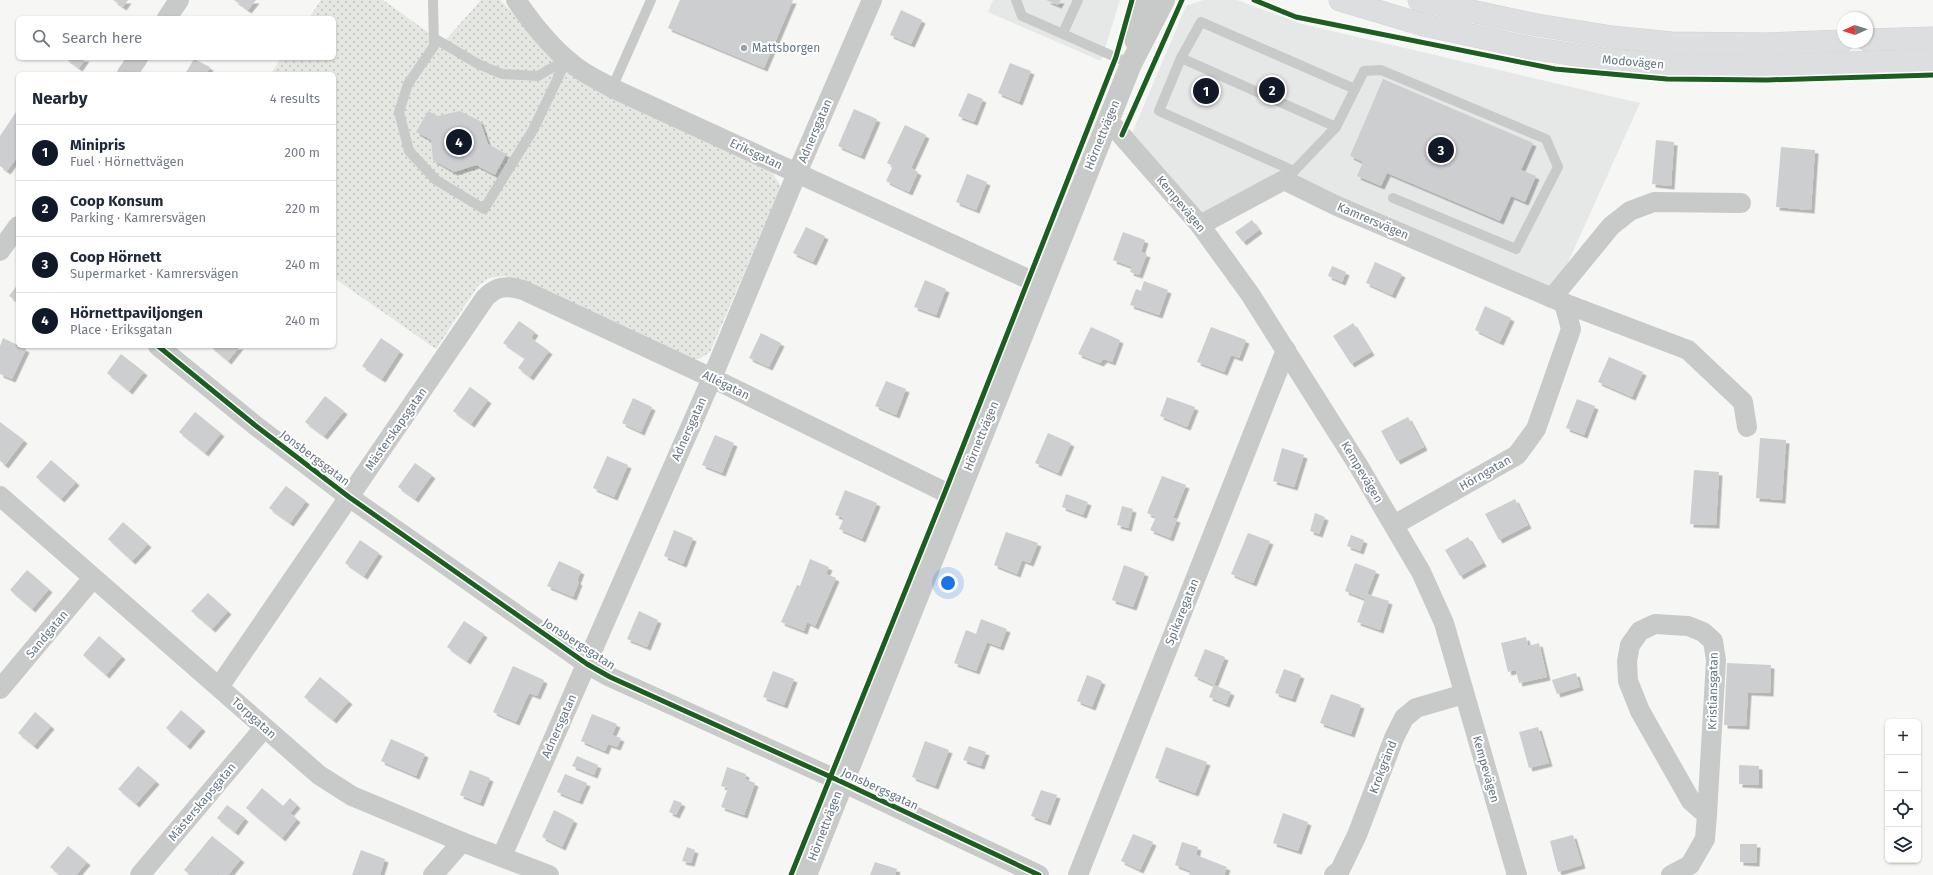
<!DOCTYPE html>
<html lang="en">
<head>
<meta charset="utf-8">
<style>
  body { margin:0; font-family:"Fira Sans",sans-serif; background:#f2f2f3; color:#1f2937 }
  .controls { position:absolute; right:12px; bottom:12px; display:grid; overflow:hidden; border-radius:6px; box-shadow:0 1px 3px #0004 }
  .controls button { width:36px; height:36px; display:grid; place-items:center; padding:0; border:0; border-bottom:1px solid #e0e1e3; background:#fff; color:#1f2937; font:20px sans-serif }
  .compass { position:absolute; left:1837px; top:12px; width:36px; height:36px; border-radius:50%; background:#fff; box-shadow:0 1px 3px #0004; rotate:267deg }
  .you { position:absolute; left:948px; top:583px; width:14px; height:14px; margin:-10px; border:3px solid #fff; border-radius:50%; background:#1a73e8; box-shadow:0 0 0 6px #1a73e833 }
  .badge { display:grid; place-items:center; width:26px; height:26px; border-radius:50%; background:#111827; color:#fff; font-size:13px; font-weight:700 }
  .pin { position:absolute; translate:-50% -50%; border:2px solid #fff; box-shadow:0 1px 4px #0006 }
  .list { margin:0; padding:0; list-style:none }
  h2 { display:flex; justify-content:space-between; align-items:center; height:52px; margin:0; padding:0 16px; font-size:17px }
  h2 small { font-size:13px; font-weight:400; color:#747a83 }
  .list li { display:grid; grid-template-columns:26px 1fr auto; gap:12px; align-items:center; box-sizing:border-box; height:56px; padding:0 16px; border-top:1px solid #e0e1e3 }
  .list b { display:block; font-size:15px; white-space:nowrap }
  .list p { margin:0; font-size:13px; white-space:nowrap; color:#747a83 }
  .list em { font-size:13px; font-style:normal; color:#747a83 }
  .icon { flex:none; width:22px; height:22px; fill:none; stroke:currentColor; stroke-width:2; stroke-linecap:round; stroke-linejoin:round }
  .map { position:relative; flex:none; width:1933px; height:875px; overflow:hidden }
  .search { position:absolute; background:#fff; box-shadow:0 1px 3px #0004; left:16px; top:16px; width:320px; height:44px; display:flex; align-items:center; gap:10px; box-sizing:border-box; padding:0 14px; border-radius:6px; color:#747a83; font-size:15px }
  .panel { position:absolute; background:#fff; box-shadow:0 1px 3px #0004; left:16px; top:72px; width:320px; height:276px; border-radius:6px }
  .map>svg:first-child { display:block }
</style>
</head>
<body>
<div class="map">
<svg width="1933" height="875" viewBox="0 0 1933 875">
  <defs>
    <pattern id="green-dots" width="8" height="8" patternUnits="userSpaceOnUse"><rect width="8" height="8" fill="#e4e7e2"/><path d="M2 2h.1M6 6h.1" fill="none" stroke="#bdc0bd" stroke-width="1.8" stroke-linecap="round"/></pattern>
    <filter id="shadow"><feDropShadow dx="3.5" dy="3.5" stdDeviation="0" flood-color="#0004"/></filter>
  </defs>
  <rect width="100%" height="100%" fill="#f6f6f4"/>
  <g fill="#e6e7e7">
    <polygon points="993,0 1120,0 1101,61 988,12"/>
    <polygon points="1203,0 1237,0 1302,24 1640,103 1552,298 1284,180 1200,225 1127,145 1186,6"/>
  </g>
  <polygon fill="url(#green-dots)" points="321,0 383,0 443,43 481,0 500,0 564,65 772,172 781,187 710,352 699,359 689,360 504,276 489,278 478,286 436,349 334,278 334,74 271,74 281,58 334,58 334,18 309,18"/>
  <g fill="#cdcecf" filter="url(#shadow)">
    <polygon points="113,0 128,0 123,7"/>
    <polygon points="234,0 256,0 248,10"/>
    <polygon points="680,0 793,0 764,68 668,28"/>
    <polygon points="1046,0 1061,0 1058,5"/>
    <polygon points="901,10 922,20 911,44 890,35"/>
    <polygon points="65,58 86,58 79,68"/>
    <polygon points="194,59 210,67 206,74 185,74"/>
    <polygon points="1010,63 1031,71 1019,102 998,93"/>
    <polygon points="1383,79 1533,143 1521,170 1536,176 1525,202 1511,196 1500,221 1387,173 1381,186 1357,176 1363,162 1350,156"/>
    <polygon points="968,93 983,99 974,122 958,116"/>
    <polygon points="18,109 18,156 7,171 0,166 0,136"/>
    <polygon points="854,109 877,119 861,156 838,146"/>
    <polygon points="428,111 438,116 460,111 480,121 488,144 506,154 495,175 476,165 454,172 433,160 431,140 416,132"/>
    <polygon points="905,125 926,135 911,168 918,172 909,192 886,181 893,166 887,163"/>
    <polygon points="1656,140 1674,142 1671,186 1652,184"/>
    <polygon points="1781,147 1815,150 1811,210 1776,207"/>
    <polygon points="967,174 987,182 976,210 956,202"/>
    <polygon points="1252,220 1259,230 1243,242 1235,232"/>
    <polygon points="806,227 825,236 813,262 793,253"/>
    <polygon points="1123,232 1145,240 1141,252 1147,254 1139,275 1130,272 1132,267 1113,260"/>
    <polygon points="1375,262 1402,274 1392,295 1366,283"/>
    <polygon points="1332,266 1346,272 1342,282 1328,276"/>
    <polygon points="925,280 946,289 936,315 914,307"/>
    <polygon points="1144,281 1168,290 1159,315 1130,305 1136,289 1141,291"/>
    <polygon points="18,284 18,302 9,296"/>
    <polygon points="1485,306 1511,318 1500,342 1475,330"/>
    <polygon points="519,321 535,332 531,338 549,351 530,377 518,368 525,358 503,343"/>
    <polygon points="1353,323 1371,352 1351,364 1333,336"/>
    <polygon points="1091,327 1120,340 1112,362 1104,359 1100,363 1078,354"/>
    <polygon points="1211,327 1246,340 1239,358 1231,355 1224,372 1197,362"/>
    <polygon points="761,333 781,343 769,367 749,358"/>
    <polygon points="3,338 26,349 12,379 0,374 0,346"/>
    <polygon points="381,338 400,351 382,379 362,366"/>
    <polygon points="210,346 240,346 228,361"/>
    <polygon points="121,354 144,372 129,391 107,373"/>
    <polygon points="1609,357 1643,372 1632,397 1598,382"/>
    <polygon points="886,381 906,389 896,415 875,406"/>
    <polygon points="470,387 488,400 471,424 453,411"/>
    <polygon points="325,396 344,411 324,436 305,422"/>
    <polygon points="1167,397 1195,407 1187,427 1160,416"/>
    <polygon points="633,398 652,407 641,432 622,423"/>
    <polygon points="1577,399 1595,406 1584,435 1566,428"/>
    <polygon points="195,412 221,433 205,453 179,432"/>
    <polygon points="1408,417 1424,447 1397,461 1381,431"/>
    <polygon points="0,422 24,440 5,465 0,461"/>
    <polygon points="1048,433 1071,443 1058,473 1035,463"/>
    <polygon points="715,435 734,443 722,473 702,465"/>
    <polygon points="1760,438 1786,440 1782,500 1756,498"/>
    <polygon points="1282,448 1304,455 1294,487 1273,481"/>
    <polygon points="607,456 628,465 614,497 593,488"/>
    <polygon points="51,460 76,482 61,499 36,477"/>
    <polygon points="415,463 432,475 415,499 398,487"/>
    <polygon points="1694,470 1719,472 1716,525 1690,524"/>
    <polygon points="1162,476 1186,485 1173,518 1177,519 1170,538 1150,530 1156,517 1147,513"/>
    <polygon points="286,486 306,501 290,523 269,508"/>
    <polygon points="845,490 877,503 862,539 839,529 844,518 835,515"/>
    <polygon points="1066,494 1088,502 1083,515 1062,507"/>
    <polygon points="1515,499 1528,525 1499,540 1485,514"/>
    <polygon points="1122,506 1133,509 1128,528 1117,525"/>
    <polygon points="1315,513 1325,517 1319,534 1310,531"/>
    <polygon points="123,522 148,544 132,561 108,539"/>
    <polygon points="674,530 693,538 683,564 664,556"/>
    <polygon points="1006,532 1038,543 1030,563 1022,560 1017,574 994,565"/>
    <polygon points="1248,533 1270,541 1253,583 1231,574"/>
    <polygon points="1351,535 1364,540 1360,551 1347,546"/>
    <polygon points="1468,537 1483,563 1460,576 1445,550"/>
    <polygon points="360,540 379,553 364,576 345,563"/>
    <polygon points="810,559 829,567 826,574 836,578 815,626 807,622 804,631 781,622 797,585 800,586"/>
    <polygon points="559,561 581,571 577,581 579,582 573,597 547,586"/>
    <polygon points="1355,563 1376,571 1367,594 1389,601 1380,630 1357,622 1365,599 1345,591"/>
    <polygon points="1124,565 1145,573 1133,607 1112,600"/>
    <polygon points="27,570 49,589 32,609 10,590"/>
    <polygon points="208,593 228,611 212,629 191,611"/>
    <polygon points="639,611 658,620 647,647 627,639"/>
    <polygon points="981,619 1007,629 1000,647 987,642 976,671 954,663 966,630 976,634"/>
    <polygon points="464,621 484,634 467,661 447,647"/>
    <polygon points="99,636 122,656 106,675 83,655"/>
    <polygon points="1526,637 1528,646 1539,643 1547,677 1519,683 1516,670 1508,672 1501,643"/>
    <polygon points="1205,649 1225,657 1214,685 1194,676"/>
    <polygon points="1727,663 1771,665 1770,693 1748,692 1746,726 1724,725"/>
    <polygon points="513,666 544,680 537,696 529,693 516,722 493,712"/>
    <polygon points="1284,669 1301,675 1292,699 1275,693"/>
    <polygon points="773,671 794,679 784,705 763,697"/>
    <polygon points="1576,673 1580,687 1557,694 1552,680"/>
    <polygon points="1087,675 1102,681 1092,707 1077,701"/>
    <polygon points="320,677 349,701 333,720 304,697"/>
    <polygon points="1214,685 1231,692 1226,704 1209,697"/>
    <polygon points="1331,694 1361,705 1351,734 1320,723"/>
    <polygon points="181,710 202,728 187,746 166,728"/>
    <polygon points="35,712 51,726 34,746 18,733"/>
    <polygon points="592,714 617,724 612,735 621,738 617,747 608,744 605,751 581,741"/>
    <polygon points="1538,727 1549,763 1529,768 1519,732"/>
    <polygon points="391,739 425,754 416,776 381,761"/>
    <polygon points="925,741 949,750 935,786 912,777"/>
    <polygon points="969,746 986,752 981,766 963,760"/>
    <polygon points="1166,747 1207,762 1195,793 1155,778"/>
    <polygon points="577,756 598,765 594,775 572,766"/>
    <polygon points="1739,765 1759,766 1759,785 1739,784"/>
    <polygon points="138,766 156,781 136,804 118,789"/>
    <polygon points="727,767 746,774 745,779 755,783 744,815 721,807 728,788 721,786"/>
    <polygon points="470,770 490,778 480,803 460,795"/>
    <polygon points="565,774 587,783 579,801 557,792"/>
    <polygon points="262,788 283,806 290,798 297,805 290,813 297,819 282,838 246,808"/>
    <polygon points="1041,790 1057,795 1047,822 1031,816"/>
    <polygon points="674,800 682,803 676,815 669,812"/>
    <polygon points="227,805 245,818 235,832 217,818"/>
    <polygon points="554,810 574,820 562,847 542,837"/>
    <polygon points="1283,813 1308,822 1298,851 1273,843"/>
    <polygon points="1133,834 1153,842 1140,870 1121,861"/>
    <polygon points="1573,835 1582,865 1558,872 1550,841"/>
    <polygon points="212,836 241,859 228,875 217,874 216,875 191,875 184,870"/>
    <polygon points="1182,842 1198,847 1196,855 1227,867 1224,875 1189,875 1191,871 1175,865"/>
    <polygon points="1740,844 1757,844 1756,863 1740,862"/>
    <polygon points="68,846 87,862 76,875 60,875 50,867"/>
    <polygon points="687,847 695,850 691,863 682,861"/>
    <polygon points="361,850 385,859 380,875 352,875"/>
    <polygon points="875,862 897,869 895,875 870,875"/>
  </g>
  <g fill="none" stroke-linecap="round" stroke-linejoin="round">
    <defs>
      <g id="secondary">
        <polyline points="1340,0 1424,25 1531,48 1609,60 1672,65 1766,66 1933,60"/>
        <polyline points="1419,0 1537,25 1612,37 1671,43 1765,44 1843,41"/>
        <polyline points="1867,40 1933,38"/>
      </g>
    </defs>
    <use href="#secondary" stroke="#d1d2d2" stroke-width="23"/>
    <g stroke="#c8caca" stroke-width="10">
      <polyline points="433,0 434,46 408,84 399,112 409,151 436,180 484,209 533,130 567,59 538,76 502,74 478,64 434,38"/>
      <polyline points="1016,0 1022,16 1131,64"/>
      <polyline points="1063,33 1078,0"/>
      <polyline points="1181,58 1201,22 1355,89"/>
      <polyline points="612,88 651,0"/>
      <polyline points="1294,171 1336,127 1364,71 1381,70 1546,139 1558,167 1516,249 1393,198"/>
      <polyline points="1289,175 1294,171 1159,111 1181,58 1336,127"/>
    </g>
    <g stroke="#c8caca" stroke-width="20">
      <path d="M516,0c17,25 40,54 66,71 9,6 20,11 30,17l429,197"/>
      <polyline points="167,18 179,0"/>
      <polyline points="127,74 138,58"/>
      <polyline points="1108,120 1200,225 1250,294 1358,465 1421,572 1444,623 1517,875"/>
      <polyline points="1200,225 1284,180 1337,206 1564,303 1688,350 1743,402 1747,427"/>
      <polyline points="0,251 18,226"/>
      <polyline points="1552,298 1611,226 1630,211 1654,202 1741,203"/>
      <polyline points="158,346 256,426 349,497 587,664 610,677 842,782 1039,875"/>
      <polyline points="0,496 319,775 352,796 462,842 549,875"/>
      <polyline points="1394,525 1517,455 1536,429 1571,329 1564,303"/>
      <path d="M219,687l266,-389c11,-12 22,-13 38,-8l189,88 245,120"/>
      <polyline points="0,689 93,578"/>
      <polyline points="502,856 712,378 797,173 872,0"/>
      <polyline points="140,875 264,728"/>
      <polyline points="433,875 462,842"/>
      <polyline points="1078,875 1286,350"/>
      <polyline points="1334,875 1340,870 1357,835 1394,738 1404,718 1416,708 1464,694"/>
      <polyline points="1671,875 1690,865 1705,839 1707,815 1716,660 1713,641 1703,632 1688,626 1655,624 1640,631 1630,645 1627,661 1628,681 1640,711 1691,801 1707,815"/>
    </g>
    <g stroke="#c8caca" stroke-width="22">
      <polyline points="1135,40 1143,0"/>
      <polyline points="806,875 1131,64 1164,0"/>
    </g>
    <use href="#secondary" stroke="#dddedf" stroke-width="22"/>
    <defs>
      <g id="cycleway">
        <polyline points="1254,0 1296,17 1555,69 1667,79 1767,80 1933,75"/>
        <polyline points="1122,135 1182,0"/>
        <polyline points="158,346 256,426 349,497 587,664 610,677 842,782 1039,875"/>
        <polyline points="791,875 945,492 1116,57 1132,0"/>
      </g>
    </defs>
    <use href="#cycleway" stroke="#fff" stroke-width="8"/>
    <use href="#cycleway" stroke="#1b5e20" stroke-width="5"/>
  </g>
  <circle fill="#98a3ab" stroke="#fff" stroke-width="1.5" cx="744" cy="48" r="4"/>
  <g text-anchor="middle" dominant-baseline="central" stroke-width="4" stroke-linejoin="round" paint-order="stroke">
    <g font-size="12" fill="#667784" stroke="#fff" text-anchor="start">
      <text x="752" y="48">Mattsborgen</text>
    </g>
    <g font-size="12" fill="#667784" stroke="#fff">
      <text transform="translate(1633 62) rotate(5)">Modovägen</text>
      <text transform="translate(815 131) rotate(-67)">Adnersgatan</text>
      <text transform="translate(1102 135) rotate(-68)">Hörnettvägen</text>
      <text transform="translate(756 154) rotate(25)">Eriksgatan</text>
      <text transform="translate(1181 204) rotate(50)">Kempevägen</text>
      <text transform="translate(1373 221) rotate(23)">Kamrersvägen</text>
      <text transform="translate(726 385) rotate(26)">Allégatan</text>
      <text transform="translate(396 429) rotate(-55)">Mästerskapsgatan</text>
      <text transform="translate(689 429) rotate(-66)">Adnersgatan</text>
      <text transform="translate(981 436) rotate(-68)">Hörnettvägen</text>
      <text transform="translate(315 458) rotate(37)">Jonsbergsgatan</text>
      <text transform="translate(1362 472) rotate(59)">Kempevägen</text>
      <text transform="translate(1485 473) rotate(-30)">Hörngatan</text>
      <text transform="translate(1182 612) rotate(-68)">Spikaregatan</text>
      <text transform="translate(47 634) rotate(-50)">Sandgatan</text>
      <text transform="translate(579 644) rotate(33)">Jonsbergsgatan</text>
      <text transform="translate(1713 691) rotate(-89)">Kristiansgatan</text>
      <text transform="translate(254 718) rotate(42)">Torpgatan</text>
      <text transform="translate(559 726) rotate(-66)">Adnersgatan</text>
      <text transform="translate(1383 767) rotate(-69)">Krokgränd</text>
      <text transform="translate(1486 769) rotate(74)">Kempevägen</text>
      <text transform="translate(880 789) rotate(25)">Jonsbergsgatan</text>
      <text transform="translate(202 802) rotate(-50)">Mästerskapsgatan</text>
      <text transform="translate(825 826) rotate(-69)">Hörnettvägen</text>
    </g>
  </g>
</svg>
<div class="controls">
<button>+</button>
<button>−</button>
<button><svg class="icon" aria-label="locate" viewBox="0 0 24 24"><circle cx="12" cy="12" r="6"/><path d="M12 2v4M12 18v4M2 12h4M18 12h4"/></svg></button>
<button><svg class="icon" aria-label="layers" viewBox="0 0 24 24"><path d="M12 4l9 5-9 5-9-5zM3 14l9 5 9-5"/></svg></button>
</div>
<svg class="compass" viewBox="-18 -18 36 36"><path d="M0-13l5 13h-10z" fill="#e53935"/><path d="M0 13l5-13h-10z" fill="#747a83"/></svg>
<div class="you"></div>
<div class="pin badge" style="left:1206px;top:91px">1</div>
<div class="pin badge" style="left:1272px;top:90px">2</div>
<div class="pin badge" style="left:1441px;top:150px">3</div>
<div class="pin badge" style="left:459px;top:142px">4</div>
<div class="search"><svg class="icon" aria-label="search" viewBox="0 0 24 24"><circle cx="10" cy="10" r="6"/><path d="M15 15l6 6"/></svg>Search here</div>
<section class="panel">
<h2>Nearby<small>4 results</small></h2>
<ul class="list">
<li><span class="badge">1</span><div><b>Minipris</b><p>Fuel · Hörnettvägen</p></div><em>200 m</em></li>
<li><span class="badge">2</span><div><b>Coop Konsum</b><p>Parking · Kamrersvägen</p></div><em>220 m</em></li>
<li><span class="badge">3</span><div><b>Coop Hörnett</b><p>Supermarket · Kamrersvägen</p></div><em>240 m</em></li>
<li><span class="badge">4</span><div><b>Hörnettpaviljongen</b><p>Place · Eriksgatan</p></div><em>240 m</em></li>
</ul>
</section>
</div>
</body>
</html>
